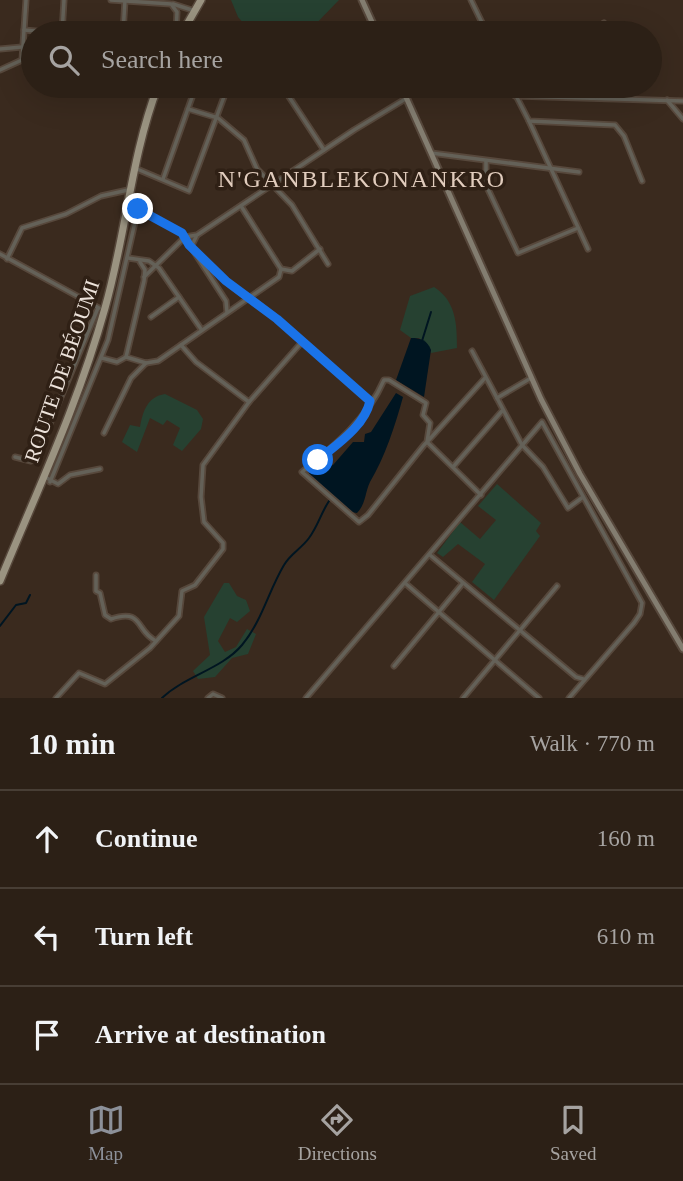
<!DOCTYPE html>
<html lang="en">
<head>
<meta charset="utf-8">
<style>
  body { margin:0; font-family:Georgia,serif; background:#382d23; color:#f1f3f6 }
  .stop { position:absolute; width:21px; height:21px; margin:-16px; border:5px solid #1a73e8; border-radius:50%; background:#fff }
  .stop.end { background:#1a73e8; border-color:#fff; box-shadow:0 2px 7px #0008 }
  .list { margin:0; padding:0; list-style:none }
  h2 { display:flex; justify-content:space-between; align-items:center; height:91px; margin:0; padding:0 28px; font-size:30px }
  h2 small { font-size:23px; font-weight:400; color:#a6a3a1 }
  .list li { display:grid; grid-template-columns:46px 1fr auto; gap:21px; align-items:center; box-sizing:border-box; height:98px; padding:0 28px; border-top:2px solid #483e35 }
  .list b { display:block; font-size:26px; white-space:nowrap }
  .list em { font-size:23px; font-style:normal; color:#a6a3a1 }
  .icon { flex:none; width:38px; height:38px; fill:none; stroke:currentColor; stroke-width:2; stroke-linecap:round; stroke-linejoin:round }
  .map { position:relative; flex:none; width:683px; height:698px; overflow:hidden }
  .search { position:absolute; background:#2c2016; box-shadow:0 7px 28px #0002; left:21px; right:21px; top:21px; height:77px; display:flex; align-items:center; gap:18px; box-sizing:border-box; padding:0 24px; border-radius:38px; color:#a6a3a1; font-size:26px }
  .sheet { height:385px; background:#2c2016 }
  nav { display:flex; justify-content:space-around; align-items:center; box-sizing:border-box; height:98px; border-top:2px solid #483e35; background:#2c2016; font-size:19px; color:#a6a3a1 }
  nav a { display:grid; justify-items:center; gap:4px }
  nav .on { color:#8c9099 }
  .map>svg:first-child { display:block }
</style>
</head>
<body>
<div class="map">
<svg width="683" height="698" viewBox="0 0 683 698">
  <rect width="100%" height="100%" fill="#3a2a1e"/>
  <g fill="#264131">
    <polygon points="231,0 339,0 307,33 252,33 238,17"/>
    <path d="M434,287c22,14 23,37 23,61l-26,5v-3l-12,-12h-8l-11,-8 10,-34z"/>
    <path d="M165,394l32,16 6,9 -2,10 -19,22 -9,-6 7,-17 -13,-8 -4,5 -13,-7 -13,34 -15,-10 8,-17 10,2c3,-16 7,-30 25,-33z"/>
    <polygon points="497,484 541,523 536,531 540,536 494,600 472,582 485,564 458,544 443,557 437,553 460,522 480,539 496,520 478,506"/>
    <polygon points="224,583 229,583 237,596 246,600 250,611 237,622 230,618 218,641 225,652 236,647 247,629 256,634 248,654 232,658 215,677 198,679 193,671 210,655 204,617"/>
  </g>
  <g fill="#001521">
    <path d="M411,338c10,0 16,2 20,12l-7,47 -28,-17z"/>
    <path d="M396,393l7,4c-8,29 -18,60 -33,85 -5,10 -4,22 -13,31l-6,-1 -43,-37 4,-6 21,-4 20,-23h11l1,-8 6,-2z"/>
  </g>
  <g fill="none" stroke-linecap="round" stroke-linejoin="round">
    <g stroke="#001521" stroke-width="2">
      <polyline points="422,341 431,312"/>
      <polyline points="0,626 16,605 26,603 30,595"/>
      <path d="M162,698c23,-22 60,-29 80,-53 20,-24 26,-53 42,-80 6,-11 18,-17 25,-27 9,-12 12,-25 20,-37"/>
    </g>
    <defs>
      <g id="street">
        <polyline points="111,0 171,4 177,12 176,33"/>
        <polyline points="471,0 487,33"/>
        <polyline points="173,4 195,11"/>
        <polyline points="24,30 58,33"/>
        <polyline points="62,33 64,0"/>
        <polyline points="123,33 125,0"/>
        <polyline points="594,33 595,29 604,23"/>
        <polyline points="0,49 22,47"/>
        <polyline points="0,70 22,60 26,0"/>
        <polyline points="282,86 324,150"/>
        <polyline points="511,86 529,121 615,125 624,136 642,181"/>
        <polyline points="515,96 683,101"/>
        <polyline points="597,98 597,86"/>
        <polyline points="667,100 683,119"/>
        <polyline points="188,109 218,118 244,140 257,169 292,205 328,264"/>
        <polyline points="529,121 588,249"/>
        <polyline points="431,153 579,172"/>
        <polyline points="486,161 486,185 518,253 578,228"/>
        <polyline points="137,169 189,191 228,86"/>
        <polyline points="163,179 196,86"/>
        <polyline points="129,205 182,233 189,245 226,281 277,319 370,401"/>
        <polyline points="241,206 281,269"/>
        <polyline points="196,237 191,247 226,301 227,312"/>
        <polyline points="0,254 99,308"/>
        <polyline points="128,258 149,261 159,268 201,329"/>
        <polyline points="7,259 22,228 66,214 101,196 128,190"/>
        <polyline points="144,277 185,237 197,235 354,130 407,98"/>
        <polyline points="151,317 179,297"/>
        <polyline points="181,345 196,362 249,402"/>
        <polyline points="472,351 522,445 543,467 568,508 583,497"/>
        <polyline points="126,357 144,281 145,270 140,262"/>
        <polyline points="102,358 117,362 126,357 146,363 158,361 279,277 281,269 292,271 320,249"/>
        <polyline points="497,398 531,378"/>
        <polyline points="104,433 131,378 146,363"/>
        <polyline points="15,457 31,461 37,455 98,308"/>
        <polyline points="453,467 502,411"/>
        <polyline points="45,477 58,484 70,475 100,469"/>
        <polyline points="50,482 108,340 138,209"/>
        <path d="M481,495l-54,-53 3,-19 -7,-8 3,-12 -37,-23h-5c-17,39 -48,65 -82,92l57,50 9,-7 56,-70 3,-3 58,-64"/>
        <polyline points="430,555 576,677 583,679"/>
        <path d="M96,575v16l4,2 5,22 6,4c33,-11 24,12 45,22"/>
        <polyline points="405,583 539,698"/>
        <polyline points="394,666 463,583"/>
        <polyline points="56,698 79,673 105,684 150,648 179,616 182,591 195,585 223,549 223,543 204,522 201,497 203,465 249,402 302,342"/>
        <polyline points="208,698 213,694 222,698"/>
        <polyline points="306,698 542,422 642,603 640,614 634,623 569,698"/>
        <polyline points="463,698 557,586"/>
      </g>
      <g id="secondary">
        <polyline points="362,0 377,33"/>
        <polyline points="401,86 541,399 580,474 683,649"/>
      </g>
      <g id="primary">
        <polyline points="182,33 201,0"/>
        <path d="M0,581c37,-90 79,-179 105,-273 21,-73 26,-152 53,-222"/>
      </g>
    </defs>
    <use href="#street" stroke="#57483c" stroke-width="7"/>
    <use href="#secondary" stroke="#57483c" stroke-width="9"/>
    <use href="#primary" stroke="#57483c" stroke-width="10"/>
    <use href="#street" stroke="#646158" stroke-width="3.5"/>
    <use href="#secondary" stroke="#837d70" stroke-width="5"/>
    <use href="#primary" stroke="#9a9381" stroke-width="7"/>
  </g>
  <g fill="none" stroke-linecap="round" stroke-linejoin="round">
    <path stroke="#1a73e8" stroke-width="9" d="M138,209l44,24 7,12 37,36 51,38 93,82c-5,25 -34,44 -52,59"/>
  </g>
  <g text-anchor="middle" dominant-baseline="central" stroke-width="7" stroke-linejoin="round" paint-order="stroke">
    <g font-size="21" fill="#ede3db" stroke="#2f2015">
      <text transform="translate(62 371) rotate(-71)">ROUTE DE BÉOUMI</text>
    </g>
    <g font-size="24" letter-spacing="2" fill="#e1ccbd" stroke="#2f2015">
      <text x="362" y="179">N'GANBLEKONANKRO</text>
    </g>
  </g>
</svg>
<div class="stop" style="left:318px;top:460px"></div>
<div class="stop end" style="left:138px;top:209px"></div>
<div class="search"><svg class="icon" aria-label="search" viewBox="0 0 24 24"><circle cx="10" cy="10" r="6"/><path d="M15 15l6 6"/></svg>Search here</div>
</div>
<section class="sheet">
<h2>10 min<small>Walk · 770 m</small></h2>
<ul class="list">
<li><svg class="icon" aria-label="ahead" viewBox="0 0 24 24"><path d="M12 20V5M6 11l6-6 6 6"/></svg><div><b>Continue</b></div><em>160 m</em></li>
<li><svg class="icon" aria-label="left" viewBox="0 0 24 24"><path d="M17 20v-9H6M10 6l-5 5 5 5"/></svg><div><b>Turn left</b></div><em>610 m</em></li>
<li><svg class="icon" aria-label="arrive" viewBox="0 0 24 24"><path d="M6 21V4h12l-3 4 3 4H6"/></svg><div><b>Arrive at destination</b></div></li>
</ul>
</section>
<nav>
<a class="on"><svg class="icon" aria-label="map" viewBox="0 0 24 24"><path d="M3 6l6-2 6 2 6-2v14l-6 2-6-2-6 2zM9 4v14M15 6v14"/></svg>Map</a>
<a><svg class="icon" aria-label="directions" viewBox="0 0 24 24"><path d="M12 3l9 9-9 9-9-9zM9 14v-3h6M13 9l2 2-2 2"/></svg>Directions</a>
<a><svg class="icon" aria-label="saved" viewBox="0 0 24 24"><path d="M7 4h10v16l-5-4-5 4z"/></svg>Saved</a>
</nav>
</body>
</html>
